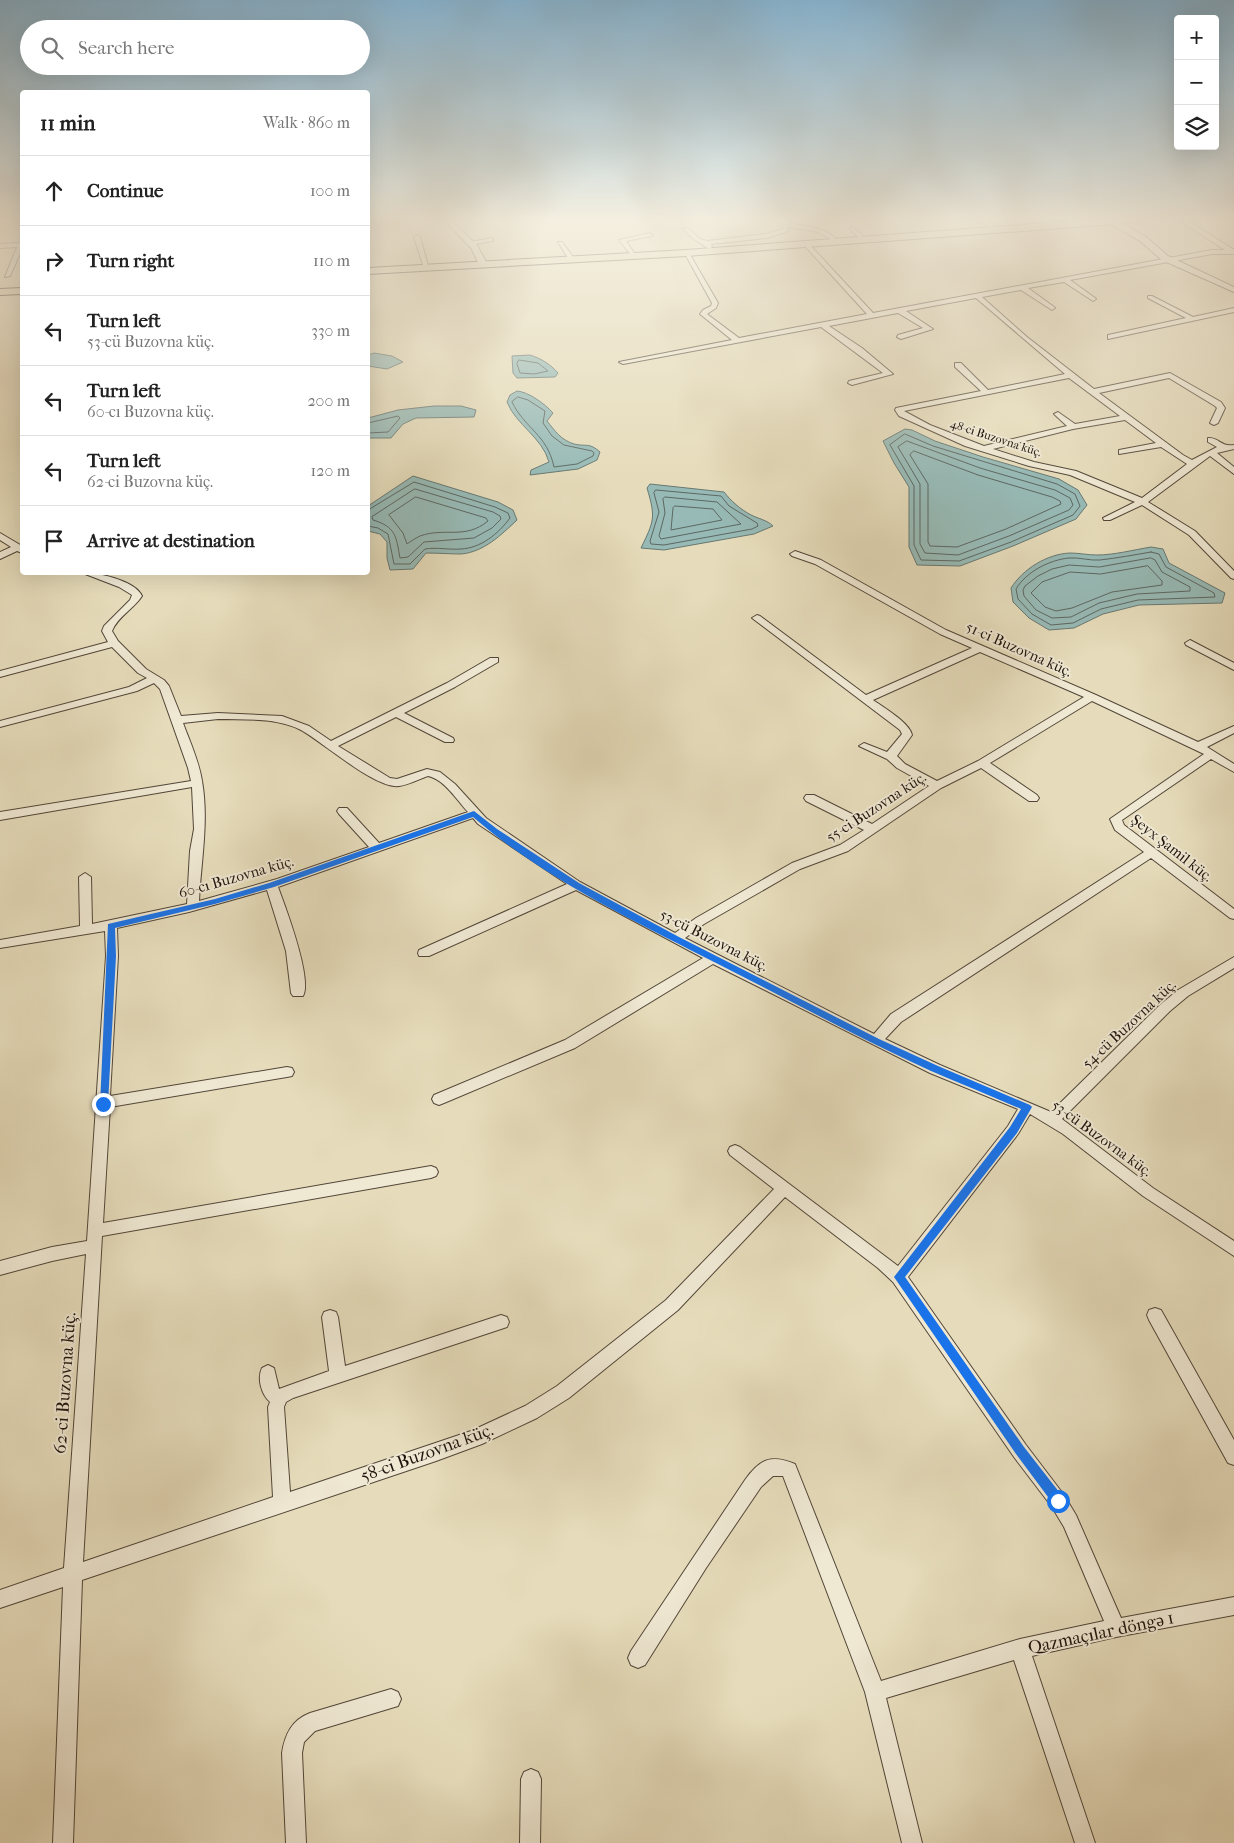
<!DOCTYPE html>
<html lang="en">
<head>
<meta charset="utf-8">
<style>
  body { margin:0; font-family:"IM FELL French Canon",serif; background:#f6f6f6; color:#222 }
  .controls { position:absolute; right:15px; top:15px; display:grid; overflow:hidden; border-radius:5px; box-shadow:0 5px 20px #0002 }
  .controls button { width:45px; height:45px; display:grid; place-items:center; padding:0; border:0; border-bottom:1px solid #e0e0e0; background:#fff; color:#222; font:25px sans-serif }
  .stop { position:absolute; width:15px; height:15px; margin:-11px; border:4px solid #1a73e8; border-radius:50%; background:#fff }
  .stop.end { background:#1a73e8; border-color:#fff; box-shadow:0 1px 5px #0008 }
  .list { margin:0; padding:0; list-style:none }
  h2 { display:flex; justify-content:space-between; align-items:center; height:65px; margin:0; padding:0 20px; font-size:21px }
  h2 small { font-size:16px; font-weight:400; color:#767676 }
  .list li { display:grid; grid-template-columns:32px 1fr auto; gap:15px; align-items:center; box-sizing:border-box; height:70px; padding:0 20px; border-top:1px solid #e0e0e0 }
  .list b { display:block; font-size:19px; white-space:nowrap }
  .list p { margin:0; font-size:16px; white-space:nowrap; color:#767676 }
  .list em { font-size:16px; font-style:normal; color:#767676 }
  .icon { flex:none; width:28px; height:28px; fill:none; stroke:currentColor; stroke-width:2; stroke-linecap:round; stroke-linejoin:round }
  .map { position:relative; flex:none; width:1234px; height:1843px; overflow:hidden }
  .search { position:absolute; background:#fff; box-shadow:0 5px 20px #0002; left:20px; top:20px; width:350px; height:55px; display:flex; align-items:center; gap:12px; box-sizing:border-box; padding:0 18px; border-radius:28px; color:#767676; font-size:19px }
  .panel { position:absolute; background:#fff; box-shadow:0 5px 20px #0002; left:20px; top:90px; width:350px; height:485px; border-radius:5px }
  .map>svg:first-child { display:block }
</style>
</head>
<body>
<div class="map">
<svg width="1234" height="1843" viewBox="0 0 1234 1843">
  <rect width="100%" height="100%" fill="#e6dcbb"/>
  <filter id="stains"><feTurbulence type="fractalNoise" baseFrequency=".004" numOctaves="4"/><feColorMatrix values="0 0 0 0 .2 0 0 0 0 .09 0 0 0 0 .02 0 0 0 .5 -.17"/></filter>
  <radialGradient id="worn" r=".72"><stop offset=".6" stop-color="#630" stop-opacity="0"/><stop offset="1" stop-color="#630" stop-opacity=".3"/></radialGradient>
  <g fill="#97bab6" stroke="#677872">
    <polygon points="374,353 392,356 403,362 387,369 368,366 368,355"/>
    <path d="M530,355c12,4 20,9 28,18l-3,4 -38,1 -4,-5 -1,-17z"/>
    <path d="M517,391c12,1 28,13 36,22l-6,8c8,10 14,19 27,23 12,3 15,-2 26,8l-3,8 -19,9 -48,6 1,-5 18,-8c-7,-25 -33,-37 -42,-60l3,-7z"/>
    <polygon points="434,406 461,406 476,410 474,417 416,418 403,424 391,438 368,438 368,418 398,410"/>
    <polygon points="905,429 912,430 935,441 983,457 1059,479 1078,490 1087,505 1076,519 1013,546 960,566 917,565 909,547 909,487 894,463 883,441"/>
    <path d="M413,476l85,26 15,8 4,10c-16,15 -33,32 -56,34 -11,0 -23,-1 -35,-1l-13,16 -23,1 -3,-12v-16l-7,-8 -12,-3v-25z"/>
    <path d="M650,484l74,8c7,9 16,17 27,23 8,4 16,5 22,11l-19,8 -90,16 -23,-2c13,-27 15,-30 6,-60z"/>
    <path d="M1151,547l12,2 6,14 56,30 -3,10 -83,2 -36,9 -29,14 -25,2 -20,-12 -16,-16 -2,-14c12,-19 36,-34 59,-35 9,0 18,2 27,2 17,0 36,-5 54,-8z"/>
  </g>
  <g fill="none" stroke-linecap="round" stroke-linejoin="round">
    <g stroke="#5c6762" stroke-width="1">
      <polygon points="519,360 538,363 548,371 534,374 520,373 517,364"/>
      <path d="M518,397l10,3 17,11 -2,12 9,13 12,9 28,6 2,2 -1,3 -16,8 -23,3c-7,-33 -29,-38 -42,-65z"/>
      <polyline points="368,423 398,416 400,418 388,432 368,433"/>
      <polygon points="905,434 933,446 1057,484 1075,494 1080,506 1073,515 1011,542 959,561 921,560 914,545 914,486 890,445"/>
      <polygon points="907,441 980,468 1055,490 1070,498 1073,505 1069,510 1009,536 958,555 925,553 920,544 920,484 898,447"/>
      <polygon points="914,451 978,475 1052,497 1060,501 1061,504 1006,529 957,547 930,546 928,542 928,484 910,455"/>
      <path d="M415,489l78,23 7,4 1,3 -9,9 -18,10 -50,4 -16,15 -8,1c-4,-22 -4,-31 -27,-38l-1,-3z"/>
      <polygon points="656,490 721,496 729,506 757,523 758,526 752,529 664,545 651,544 650,541 659,512 654,493"/>
      <path d="M416,497l70,21 2,3c-23,19 -43,6 -68,15 -4,2 -9,5 -13,8l-4,-11 -14,-18z"/>
      <polygon points="665,497 717,502 741,524 661,539 659,536 665,513 663,499"/>
      <polygon points="675,506 713,509 722,520 671,530 673,508"/>
      <path d="M368,510l46,-28 81,25 13,6 2,5c-12,16 -29,30 -49,31 -12,1 -24,-2 -36,0l-15,15h-16l-6,-30 -10,-6 -10,-2"/>
      <path d="M1151,552l8,2 7,13 48,26 1,4 -77,3 -37,9 -28,14 -22,2 -19,-11 -14,-15 -2,-10c10,-17 33,-29 53,-31 10,-1 21,3 31,2 17,-2 34,-5 51,-8z"/>
      <polygon points="1151,558 1155,560 1162,572 1190,587 1190,591 1137,594 1099,603 1071,617 1052,618 1036,610 1024,596 1023,590 1025,586 1038,576 1052,569 1069,565 1099,567"/>
      <polygon points="1148,566 1162,581 1162,585 1112,592 1072,608 1056,611 1045,607 1031,593 1042,582 1070,572 1100,574"/>
    </g>
    <defs>
      <g id="minor">
        <polygon points="0,219 16,219 0,223"/>
        <path d="M773,219c8,0 13,3 20,5 15,3 30,3 42,14l-3,2 -14,-8 -30,-5v4l-21,7 -56,6 1,3 -3,2c-9,-6 -18,-11 -26,-20l5,-1 12,11 7,2 59,-7 17,-5 -1,-4z"/>
        <polygon points="843,219 850,219 850,220 847,222"/>
        <polygon points="979,219 986,219 995,227 990,228"/>
        <path d="M1177,219h8l43,27 6,4v4h-22l-142,26 25,18 1,1 -3,2 -29,-19 -36,6 26,19 1,1 -3,2 -31,-20 -39,7 45,40 67,52 76,-16 51,29 4,6 -7,15 -4,2 -4,-2 7,-15 -2,-2 -46,-28 -70,15 84,62 9,5 25,-13 -9,-5v-4c11,-1 12,9 26,7v4l-17,4 17,14v7l-24,-18 -62,46 47,29 39,40v8l-3,-1 -42,-43 -47,-30 -32,15h-6l-1,-2 32,-16 -65,-27 -41,-9 -64,-20 -66,-30 -4,-6 1,-2 85,-17 -26,-24v-4h6l27,27 77,-16 -89,-76 -70,13 27,18 -32,10 -4,-2 1,-2 25,-7 -25,-15 -69,13 33,22 31,26 -41,11 -4,-2 1,-2 34,-8 -62,-46 -198,37 -4,-2 113,-22 -32,-26 3,-4 8,-4 1,-3 -28,-51 5,1 29,50 -2,5 -9,6 32,24 128,-24 -63,-69v-2h4l65,70 339,-63h13zM1069,378l51,38 -45,8 -17,-12 -4,2 13,12 -83,20 -54,-21 -26,-14zM1125,420l31,23 -37,7v4l42,-7 26,17 -45,34 -66,-27 -42,-9 -41,-13 80,-20z"/>
        <polygon points="852,226 862,235 862,237 858,237 850,229"/>
        <polygon points="650,233 653,235 652,236 626,241 634,253 631,255 619,240"/>
        <polygon points="417,235 420,237 428,266 423,265 414,237"/>
        <polygon points="491,238 493,239 493,241 469,245 466,243"/>
        <polygon points="558,242 562,242 573,257 572,258 568,258"/>
        <polygon points="22,243 22,249 10,276 5,277 17,247 0,248 0,244"/>
        <polygon points="1148,296 1152,296 1193,317 1234,308 1234,312 1108,339 1108,335 1186,318 1148,298"/>
        <polygon points="0,533 22,546 22,553 17,551 0,559 0,552 11,547 0,540"/>
        <path d="M795,551l26,9 125,70 150,65 102,47 36,-16v7l-27,14 27,17v8l-23,-13 -89,61 2,5 110,84v10l-4,-1 -79,-60 -250,164 -16,17 55,26 111,47 109,-107 18,-15 56,-33v11l-46,28 -18,15 -108,108 91,69 81,53v15l-91,-60 -80,-62 -33,-20 -12,20 -110,143 118,168 38,50 12,20 45,103 113,-21v18l-118,22 -84,19 63,187h-20l-61,-183 -128,38 36,145h-20l-37,-151 -82,-216h-10l-12,11 -55,81 -61,97 -7,3 -7,-3 -3,-7 3,-7 114,-171c15,-21 26,-26 50,-16l86,217 139,-42 84,-18 -40,-94 -12,-20 -38,-50 -121,-175 -15,-14 -93,-71 -107,113 -109,88 -32,20 -55,26 -46,17 -354,119 -9,263h-20l10,-256 -63,21v-18l64,-22 22,-314 -34,7 -52,14v-14l52,-14 35,-6 19,-285 -1,-25 -105,17v-8l80,-14 -1,-49 6,-4 6,4 1,47 95,-20 3,-53 4,-22 -2,-42 -192,33v-8l191,-31 -3,-13 -28,-79 -6,-6 -17,8 -137,36v-6l129,-34 18,-9 -9,-5 -26,-26 -112,30v-6l108,-29 -6,-11 2,-5 26,-26 2,-5 -13,-8 -39,-15c15,0 55,8 62,24 -8,13 -24,20 -30,35l6,10 28,28 18,11 5,6 12,30 37,-3 64,3 27,10 22,15 116,-58 43,-25h8v4l-43,25 -51,26 49,25 1,2 -1,2h-8l-49,-25 -58,29 52,32 7,1 30,-10 13,3 15,12 31,34 94,64 95,51 21,-15 96,-55 48,-18 24,-15 -58,-29 -2,-3 2,-3h8l58,29 57,-38 -32,-18 -10,-9 -28,-13 5,-3 23,9 15,-18 -2,-4 -148,-112 5,-3 3,1 106,79 106,-47 -32,-14 -125,-70 -23,-8 -2,-2zM980,652l104,45 -106,64 -41,20 -32,-17 -8,-8 15,-21c-2,-12 -29,-28 -39,-35zM1092,701l112,53 -94,65 5,11 29,22 -253,162 -17,20 -189,-96 19,-14 96,-55 48,-18 93,-63 40,-20 48,33h8l2,-3 -2,-3 -47,-32zM218,719c27,1 58,-2 83,11 22,12 74,59 98,56 9,-1 20,-7 29,-10 16,3 29,24 40,36l-89,31 -32,-35h-8l-2,3 2,3 30,33 -92,32 -78,22c2,-40 10,-80 3,-120 -3,-20 -12,-39 -19,-58zM473,818l5,6 89,60 -148,66 -1,3 1,3h10l147,-66 127,68 -138,82 -131,55 -2,4 2,4 5,2 5,-2 131,-55 138,-84 217,109 88,36 -10,17 -110,140 -158,-119 -5,-2 -5,2 -2,4 2,4 44,34 -108,111 -109,86 -32,20 -54,25 -181,61 -6,-85 2,-5 7,-4 208,-69 6,-2 2,-5 -2,-5 -6,-2 -156,51 -7,-49 -2,-5 -6,-2 -6,2 -2,5 7,54 -50,18 -5,-21 -6,-3 -6,3c-5,10 -1,26 8,34l-2,5 5,90 -190,65 19,-326 329,-58 5,-2 2,-4 -2,-4 -5,-2 -328,57 7,-116 177,-30 5,-1 2,-4 -2,-4 -5,-1 -177,29 8,-140 -1,-28 72,-16 78,-22 19,61 5,42 2,3h10c10,-17 -18,-90 -25,-109z"/>
        <polygon points="1190,640 1234,663 1234,670 1186,645 1185,643"/>
        <polygon points="1155,1308 1161,1310 1234,1440 1234,1465 1228,1463 1149,1320 1147,1315 1149,1310"/>
        <path d="M391,1689l7,3 3,7 -3,7 -83,25 -11,11 -2,11 4,90h-20l-4,-90c3,-19 10,-33 28,-40z"/>
        <polygon points="531,1769 538,1772 541,1779 540,1843 520,1843 521,1779 524,1772"/>
      </g>
      <g id="tertiary">
        <polygon points="368,219 386,219 368,223"/>
        <polygon points="443,219 450,219 477,245 486,262 485,264 479,264 471,248"/>
        <polygon points="1109,219 1115,219 1146,237 1168,256 1234,287 1234,292 1162,260 1140,241 1109,223"/>
      </g>
      <g id="primary">
        <polygon points="1101,219 1146,219 1142,222 686,256 368,274 368,268 686,250"/>
        <polygon points="22,288 22,294 0,295 0,289"/>
      </g>
    </defs>
    <use href="#minor" stroke="#524638" stroke-width="2"/>
    <use href="#tertiary" stroke="#524638" stroke-width="2"/>
    <use href="#primary" stroke="#20140d" stroke-width="2"/>
    <use href="#minor" fill="#efe8d3" fill-rule="evenodd"/>
    <use href="#tertiary" fill="#efe8d3" fill-rule="evenodd"/>
    <use href="#primary" fill="#e6dcbb" fill-rule="evenodd"/>
  </g>
  <linearGradient id="sky" x2="0" y2="1"><stop stop-color="#87b6d4"/><stop offset="0.46" stop-color="#f4efe0"/><stop offset="1" stop-color="#f4efe0" stop-opacity="0"/></linearGradient>
  <rect width="1234" height="477" fill="url(#sky)"/>
  <path fill="#1a73e8" d="M474,811l23,18 82,54 100,54 200,102 59,27 92,39 2,2 -15,26 -112,144 119,170 39,50 1,4 -1,4 -5,2 -4,-2 -38,-51 -122,-177 116,-150 11,-18c-30,-13 -60,-25 -90,-38 -72,-33 -142,-71 -213,-107 -84,-43 -173,-85 -245,-147l-199,70 -59,17 -100,24 1,28 -8,148 -1,2h-7l8,-182 107,-25 54,-16z"/>
  <g text-anchor="middle" dominant-baseline="central" stroke-width="4" stroke-linejoin="round" paint-order="stroke">
    <g font-size="12" fill="#20140d" stroke="#efe8d3">
      <text transform="translate(996 438) rotate(18)">48-ci Buzovna küç.</text>
    </g>
    <g font-size="15" fill="#20140d" stroke="#efe8d3">
      <text transform="translate(1019 649) rotate(24)">51-ci Buzovna küç.</text>
      <text transform="translate(876 807) rotate(-33)">55-ci Buzovna küç.</text>
      <text transform="translate(1172 848) rotate(38)">Şeyx Şamil küç.</text>
      <text transform="translate(236 877) rotate(-16)">60-cı Buzovna küç.</text>
      <text transform="translate(714 940) rotate(27)">53-cü Buzovna küç.</text>
      <text transform="translate(1129 1024) rotate(-43)">54-cü Buzovna küç.</text>
      <text transform="translate(1102 1138) rotate(36)">53-cü Buzovna küç.</text>
    </g>
    <g font-size="18" fill="#20140d" stroke="#efe8d3">
      <text transform="translate(65 1383) rotate(-86)">62-ci Buzovna küç.</text>
      <text transform="translate(427 1453) rotate(-20)">58-ci Buzovna küç.</text>
      <text transform="translate(1101 1633) rotate(-12)">Qazmaçılar döngə 1</text>
    </g>
  </g>
  <rect width="100%" height="100%" filter="url(#stains)"/>
  <rect width="100%" height="100%" fill="url(#worn)"/>
</svg>
<div class="controls">
<button>+</button>
<button>−</button>
<button><svg class="icon" aria-label="layers" viewBox="0 0 24 24"><path d="M12 4l9 5-9 5-9-5zM3 14l9 5 9-5"/></svg></button>
</div>
<div class="stop" style="left:1058px;top:1501px"></div>
<div class="stop end" style="left:103px;top:1104px"></div>
<div class="search"><svg class="icon" aria-label="search" viewBox="0 0 24 24"><circle cx="10" cy="10" r="6"/><path d="M15 15l6 6"/></svg>Search here</div>
<section class="panel">
<h2>11 min<small>Walk · 860 m</small></h2>
<ul class="list">
<li><svg class="icon" aria-label="ahead" viewBox="0 0 24 24"><path d="M12 20V5M6 11l6-6 6 6"/></svg><div><b>Continue</b></div><em>100 m</em></li>
<li><svg class="icon" aria-label="right" viewBox="0 0 24 24"><path d="M7 20v-9h11M14 6l5 5-5 5"/></svg><div><b>Turn right</b></div><em>110 m</em></li>
<li><svg class="icon" aria-label="left" viewBox="0 0 24 24"><path d="M17 20v-9H6M10 6l-5 5 5 5"/></svg><div><b>Turn left</b><p>53-cü Buzovna küç.</p></div><em>330 m</em></li>
<li><svg class="icon" aria-label="left" viewBox="0 0 24 24"><path d="M17 20v-9H6M10 6l-5 5 5 5"/></svg><div><b>Turn left</b><p>60-cı Buzovna küç.</p></div><em>200 m</em></li>
<li><svg class="icon" aria-label="left" viewBox="0 0 24 24"><path d="M17 20v-9H6M10 6l-5 5 5 5"/></svg><div><b>Turn left</b><p>62-ci Buzovna küç.</p></div><em>120 m</em></li>
<li><svg class="icon" aria-label="arrive" viewBox="0 0 24 24"><path d="M6 21V4h12l-3 4 3 4H6"/></svg><div><b>Arrive at destination</b></div></li>
</ul>
</section>
</div>
</body>
</html>
